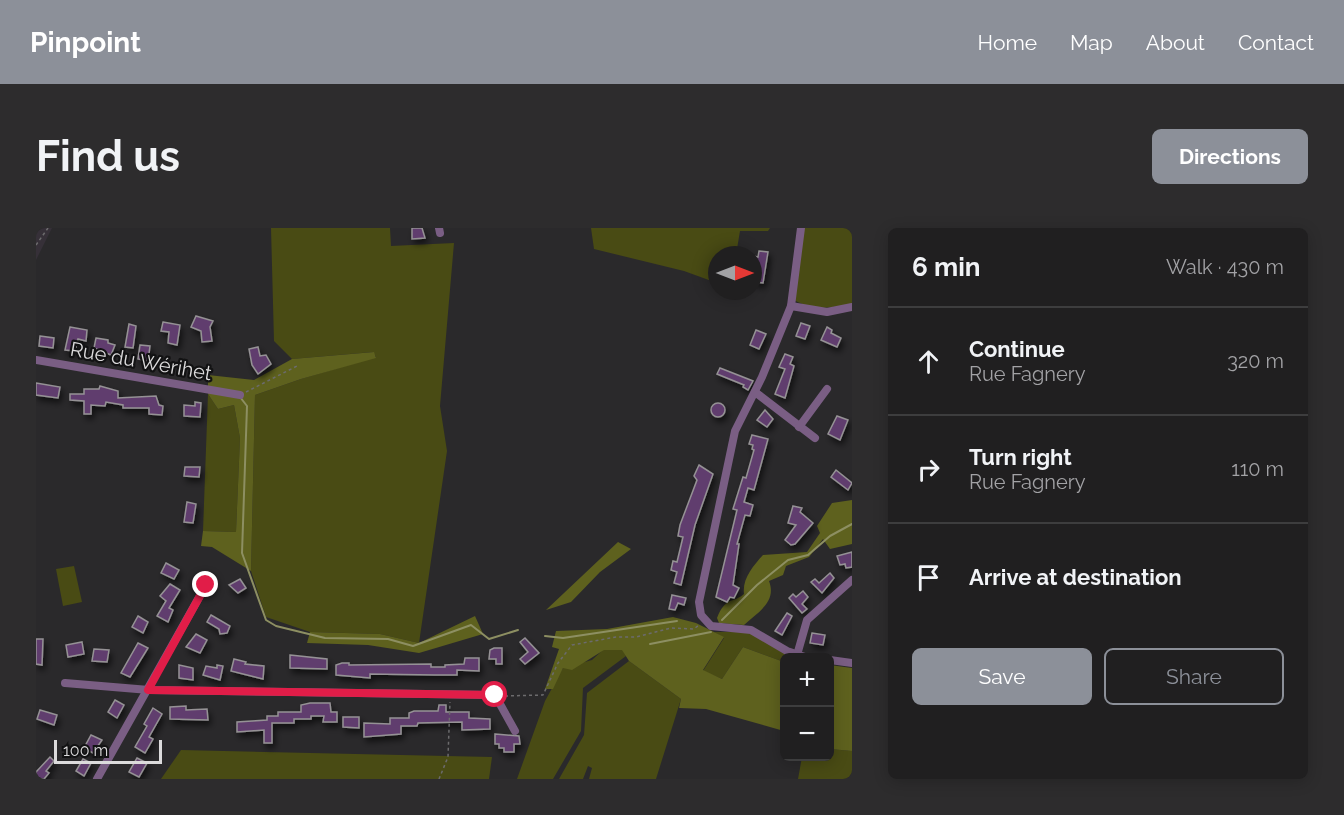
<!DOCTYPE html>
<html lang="en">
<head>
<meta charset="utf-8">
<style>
  body { margin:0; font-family:Raleway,sans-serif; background:#2d2c2d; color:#f1f3f6 }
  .controls { position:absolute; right:18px; bottom:18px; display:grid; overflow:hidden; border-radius:9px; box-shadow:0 3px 15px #0003 }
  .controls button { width:54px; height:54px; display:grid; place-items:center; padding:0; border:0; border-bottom:2px solid #3d3d3e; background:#201f20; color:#f1f3f6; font:30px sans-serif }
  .compass { position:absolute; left:672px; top:18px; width:54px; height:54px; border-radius:50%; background:#201f20; box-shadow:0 3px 15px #0003; rotate:90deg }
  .scale { position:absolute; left:18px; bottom:15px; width:108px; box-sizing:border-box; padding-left:6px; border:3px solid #dcdbdc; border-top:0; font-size:16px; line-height:21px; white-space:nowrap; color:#dcdbdc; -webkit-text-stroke:4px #121213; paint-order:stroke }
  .stop { position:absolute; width:18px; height:18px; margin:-14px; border:4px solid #e11d48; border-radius:50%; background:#fff }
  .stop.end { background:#e11d48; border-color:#fff; box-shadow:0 2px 6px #0008 }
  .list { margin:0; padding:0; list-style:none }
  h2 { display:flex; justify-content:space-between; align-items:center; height:78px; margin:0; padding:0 24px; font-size:26px }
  h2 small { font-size:20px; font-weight:400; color:#a2a2a5 }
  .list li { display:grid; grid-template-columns:39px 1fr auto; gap:18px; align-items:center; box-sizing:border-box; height:108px; padding:0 24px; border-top:2px solid #3d3d3e }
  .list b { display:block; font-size:22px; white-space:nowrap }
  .list p { margin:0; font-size:20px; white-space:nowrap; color:#a2a2a5 }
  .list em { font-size:20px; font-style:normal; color:#a2a2a5 }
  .actions { display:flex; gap:12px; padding:18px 24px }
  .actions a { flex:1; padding:14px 0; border:2px solid #8c9099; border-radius:9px; text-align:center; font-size:21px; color:#8c9099 }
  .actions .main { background:#8c9099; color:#fff }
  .icon { flex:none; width:33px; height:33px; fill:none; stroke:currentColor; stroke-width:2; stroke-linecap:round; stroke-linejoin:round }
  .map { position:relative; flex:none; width:816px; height:551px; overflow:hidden; border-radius:9px }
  header { display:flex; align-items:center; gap:36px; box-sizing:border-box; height:84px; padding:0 30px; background:#8c9099; color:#fff }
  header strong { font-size:28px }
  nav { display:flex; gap:33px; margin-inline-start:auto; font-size:21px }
  .intro { display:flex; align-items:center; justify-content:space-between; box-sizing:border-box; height:144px; padding:0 36px }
  h1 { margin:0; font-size:42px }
  .button { padding:15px 27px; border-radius:9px; background:#8c9099; color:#fff; font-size:21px; font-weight:700 }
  main { display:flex; gap:36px; padding:0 36px }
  aside { flex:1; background:#201f20; border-radius:9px; box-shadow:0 3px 15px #0003 }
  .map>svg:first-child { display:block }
</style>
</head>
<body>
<header>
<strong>Pinpoint</strong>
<nav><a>Home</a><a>Map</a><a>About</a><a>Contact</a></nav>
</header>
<div class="intro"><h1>Find us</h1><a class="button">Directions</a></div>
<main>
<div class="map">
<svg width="816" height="551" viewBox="0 0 816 551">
  <defs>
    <filter id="shadow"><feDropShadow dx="2.5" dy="4.5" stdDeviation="3" flood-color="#0009"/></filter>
  </defs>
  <rect width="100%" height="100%" fill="#2a292b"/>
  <polygon fill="#363038" points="0,0 16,0 0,32"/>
  <g fill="#494b14">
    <polygon points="235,0 354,0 355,18 418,15 404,178 411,223 383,415 344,406 274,404 230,389 215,343 219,167 265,151 340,129 337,124 256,131 238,113"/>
    <polygon points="555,0 734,0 732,3 704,3 700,27 681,27 681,55 648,43 558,21"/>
    <path d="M767,0h49v76c-21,4 -39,7 -58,-4z"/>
    <polygon points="172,166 182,181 198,177 204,210 200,304 167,303"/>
    <polygon points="38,338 46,374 27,378 20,341"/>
    <polygon points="678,404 713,404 754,429 748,430 748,434 707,419 686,451 667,443 688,410"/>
    <polygon points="568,421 587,422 590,428 547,460 545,503 517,551 481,551 509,473 527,440 556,432"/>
    <polygon points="593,433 645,471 620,551 553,551 556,540 552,538 547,551 523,551 548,507 551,465"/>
    <polygon points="794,521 816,523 816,551 762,551 766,529 794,528"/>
    <polygon points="145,522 456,529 453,551 125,551"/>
  </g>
  <g fill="#5e611e">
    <polygon points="338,124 340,130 265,151 219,167 215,343 176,319 165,318 167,303 200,304 204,210 198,177 182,181 172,166 172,147 218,152 256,131"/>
    <path d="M816,272v44l-22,5 -7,-10 -14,18 -23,9 -3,9 -14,6c8,21 -11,31 -25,44l-25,-2 -2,-5c9,-22 15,-14 27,-24 -2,-15 9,-28 19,-39l44,-3 13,-19 -3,-7 15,-23z"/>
    <polygon points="582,314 595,321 564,344 535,374 510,382"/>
    <polygon points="439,388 447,406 383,425 332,417 271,415 274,404 344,406 383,415"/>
    <polygon points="637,389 660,395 688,409 667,442 686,451 707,419 748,434 748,503 670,481 643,480 645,471 593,433 586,422 568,422 536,442 527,440 517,461 509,461 523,421 516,419 520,403 571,401"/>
    <polygon points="794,437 816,440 816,523 794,521"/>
  </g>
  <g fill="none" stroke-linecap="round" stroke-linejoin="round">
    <g stroke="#8d8f62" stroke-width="2">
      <polyline points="204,169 211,178 206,325 230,392 240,398 289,410 352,411 377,418 435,397 453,411 482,402"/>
      <polyline points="686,392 721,357 752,332 772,327 794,308 816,296"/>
      <polyline points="509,408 527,410 641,393"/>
      <polyline points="614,416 675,404"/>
    </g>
  </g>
  <g fill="#613d6e" stroke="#959295" stroke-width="1.5" filter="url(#shadow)">
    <polygon points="376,0 386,0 389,10 376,11"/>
    <polygon points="723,23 732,24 727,55 719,54 720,39 717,35 717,28 722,29"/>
    <polygon points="160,88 177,93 174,99 176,113 166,114 165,103 155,99"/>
    <polygon points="127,94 144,97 141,117 132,115 133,104 125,103"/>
    <polygon points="765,95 774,98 769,111 760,108"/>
    <polygon points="93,96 100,98 97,120 89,119"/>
    <polygon points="34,99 51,102 50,113 42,111 39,123 29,122"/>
    <polygon points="791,99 796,102 795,105 805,110 801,119 785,112"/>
    <polygon points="720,102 730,106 723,121 714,117"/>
    <polygon points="4,108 18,110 17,120 3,118"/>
    <polygon points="60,110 72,112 72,115 79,117 75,127 58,120"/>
    <polygon points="104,117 114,118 112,133 102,131"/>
    <polygon points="222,119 224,128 230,127 235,136 222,146 216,137 213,121"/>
    <polygon points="749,126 757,129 754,136 758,138 749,170 739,166 749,141 743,139"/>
    <polygon points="684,140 717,153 712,162 707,159 708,157 681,146"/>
    <polygon points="0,155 24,159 22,170 0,167"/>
    <polygon points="64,158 82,163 82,170 120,168 123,177 127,178 126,187 113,186 113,180 87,180 87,177 70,174 69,178 55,177 55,186 48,186 48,173 34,172 34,166 48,166 48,161 63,161"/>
    <polygon points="159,174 165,175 164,189 148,188 148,177 159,178"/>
    <circle cx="682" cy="182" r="7"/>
    <polygon points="729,182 737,191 731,199 721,192"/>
    <polygon points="801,188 812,192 804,212 792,206"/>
    <polygon points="716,207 732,211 718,262 712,260 708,274 717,277 714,288 709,287 701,316 703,316 697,357 703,360 698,370 694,369 691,374 680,369 701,282 697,281 707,249 710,250 718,222 716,221 717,217 713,216"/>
    <polygon points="663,237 677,246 659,297 645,357 638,355 641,344 635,342 637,333 641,334 647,309 642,308 644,297 661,252 658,248"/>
    <polygon points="149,239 164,239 163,249 148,248"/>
    <polygon points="800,242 816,255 812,262 795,249"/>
    <polygon points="151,274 160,276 157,295 148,294"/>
    <polygon points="757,278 766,280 764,284 777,295 759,316 755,317 749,312 760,297 752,295"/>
    <polygon points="816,324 816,339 810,340 809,336 804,337 801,328"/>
    <polygon points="130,335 143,342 138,351 125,345"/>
    <polygon points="794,345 798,350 786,365 775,354 779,351 783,355"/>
    <polygon points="204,351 210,360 202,365 193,357"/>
    <polygon points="134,356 144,362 133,380 137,382 132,394 121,388 130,373 124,368"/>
    <polygon points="767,363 772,369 766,376 771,381 766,385 753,370 757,366 760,369"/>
    <polygon points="636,367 650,370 648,377 642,375 639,382 633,381"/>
    <polygon points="751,385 756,388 746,407 739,403"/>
    <polygon points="175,387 194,398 191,405 184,406 183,401 171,394"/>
    <polygon points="102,388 112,394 107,405 96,399"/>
    <polygon points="776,405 789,407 787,417 774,415"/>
    <polygon points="160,406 171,412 164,425 150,419"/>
    <polygon points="489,410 503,425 489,436 484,431 492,424 484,414"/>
    <polygon points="0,411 7,411 6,437 0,436"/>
    <polygon points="46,414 48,426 32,429 30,417"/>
    <polygon points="102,415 112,420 94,449 85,445"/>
    <polygon points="458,420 466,420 466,436 460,436 460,431 453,431 454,422"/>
    <polygon points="58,421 73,422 71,434 56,433"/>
    <polygon points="254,427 291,431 291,441 254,440"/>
    <polygon points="429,430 443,430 443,443 421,442 421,447 399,447 334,446 334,450 300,447 300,437 306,435 313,435 313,437 395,436 395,439 409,439 409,437 428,436"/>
    <polygon points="198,431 210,434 209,436 228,438 227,451 195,443"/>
    <polygon points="143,437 157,440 157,452 143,450"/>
    <polygon points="181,437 187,438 184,452 167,447 170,438 181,440"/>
    <polygon points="79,472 88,477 81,490 72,484"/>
    <polygon points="274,475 294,475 295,484 301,484 301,494 287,494 288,488 275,488 275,491 258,491 258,495 236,495 236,515 228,515 228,502 201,504 201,494 231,492 231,488 242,488 242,484 265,484 265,477"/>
    <polygon points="403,477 410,477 410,484 433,484 433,490 454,491 454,501 426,502 426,494 382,495 381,498 365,498 365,506 328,509 328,495 354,496 354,490 373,490 373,485 378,483 402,483"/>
    <polygon points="150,478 150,482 171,481 172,492 134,491 134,479"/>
    <polygon points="117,480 126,486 113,509 117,511 109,525 99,519 111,498 108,496"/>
    <polygon points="4,482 21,487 18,497 1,491"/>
    <polygon points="307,489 323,489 323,500 307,499"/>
    <polygon points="459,506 483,508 484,516 478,516 478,524 468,524 468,520 463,520 463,516 459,516"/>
    <polygon points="55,507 66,512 57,525 48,520"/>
    <polygon points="14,529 18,533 10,543 13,545 8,551 0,551 0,544"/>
    <polygon points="101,530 111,535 103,549 93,544"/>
    <polygon points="47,531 55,535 48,548 40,543"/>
  </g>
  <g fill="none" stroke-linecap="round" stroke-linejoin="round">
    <g stroke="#6c6b6d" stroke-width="1.5" stroke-dasharray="3 3" stroke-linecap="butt">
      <polyline points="0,17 12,0"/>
      <polyline points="210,164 263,137"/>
      <polyline points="469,468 507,467 522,435 536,417 580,409 600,409 635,400 658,401 663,397"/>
      <polyline points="403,551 412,529 414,474"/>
    </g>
    <g stroke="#7a5e84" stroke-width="8">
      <polyline points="403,0 404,5"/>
      <polyline points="765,0 755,78 726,149 699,203 663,374 665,387 675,398 715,402 751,423 772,430"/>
      <polyline points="755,78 791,84 816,79"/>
      <polyline points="0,132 204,167"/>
      <polyline points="719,164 779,210"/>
      <polyline points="763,199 791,161"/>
      <polyline points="761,427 771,392 816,352"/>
      <polyline points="794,432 816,435"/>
      <polyline points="29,455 113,462 459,467 479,503"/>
      <polyline points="61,551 170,357"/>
    </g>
  </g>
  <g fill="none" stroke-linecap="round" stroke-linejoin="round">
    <polyline stroke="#e11d48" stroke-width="8" points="170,357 112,462 459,467"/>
  </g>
  <g text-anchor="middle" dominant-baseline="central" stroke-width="4.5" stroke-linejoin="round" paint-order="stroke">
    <g font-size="20" fill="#dcdbdc" stroke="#121213">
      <text transform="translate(105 133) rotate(10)">Rue du Wérihet</text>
    </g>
  </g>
</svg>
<div class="controls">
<button>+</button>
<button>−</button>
</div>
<svg class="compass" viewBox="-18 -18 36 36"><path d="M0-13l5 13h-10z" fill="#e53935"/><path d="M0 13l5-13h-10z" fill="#a2a2a5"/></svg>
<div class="scale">100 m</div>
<div class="stop" style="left:459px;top:467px"></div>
<div class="stop end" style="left:170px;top:357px"></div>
</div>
<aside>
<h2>6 min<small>Walk · 430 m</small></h2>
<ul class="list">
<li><svg class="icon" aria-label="ahead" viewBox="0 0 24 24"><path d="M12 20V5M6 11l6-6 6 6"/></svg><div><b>Continue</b><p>Rue Fagnery</p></div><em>320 m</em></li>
<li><svg class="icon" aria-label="right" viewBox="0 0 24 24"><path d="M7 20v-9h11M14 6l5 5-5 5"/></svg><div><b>Turn right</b><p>Rue Fagnery</p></div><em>110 m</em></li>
<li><svg class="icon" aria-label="arrive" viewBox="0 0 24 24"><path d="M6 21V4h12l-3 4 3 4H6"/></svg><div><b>Arrive at destination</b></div></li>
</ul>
<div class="actions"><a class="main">Save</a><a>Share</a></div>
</aside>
</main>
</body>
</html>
